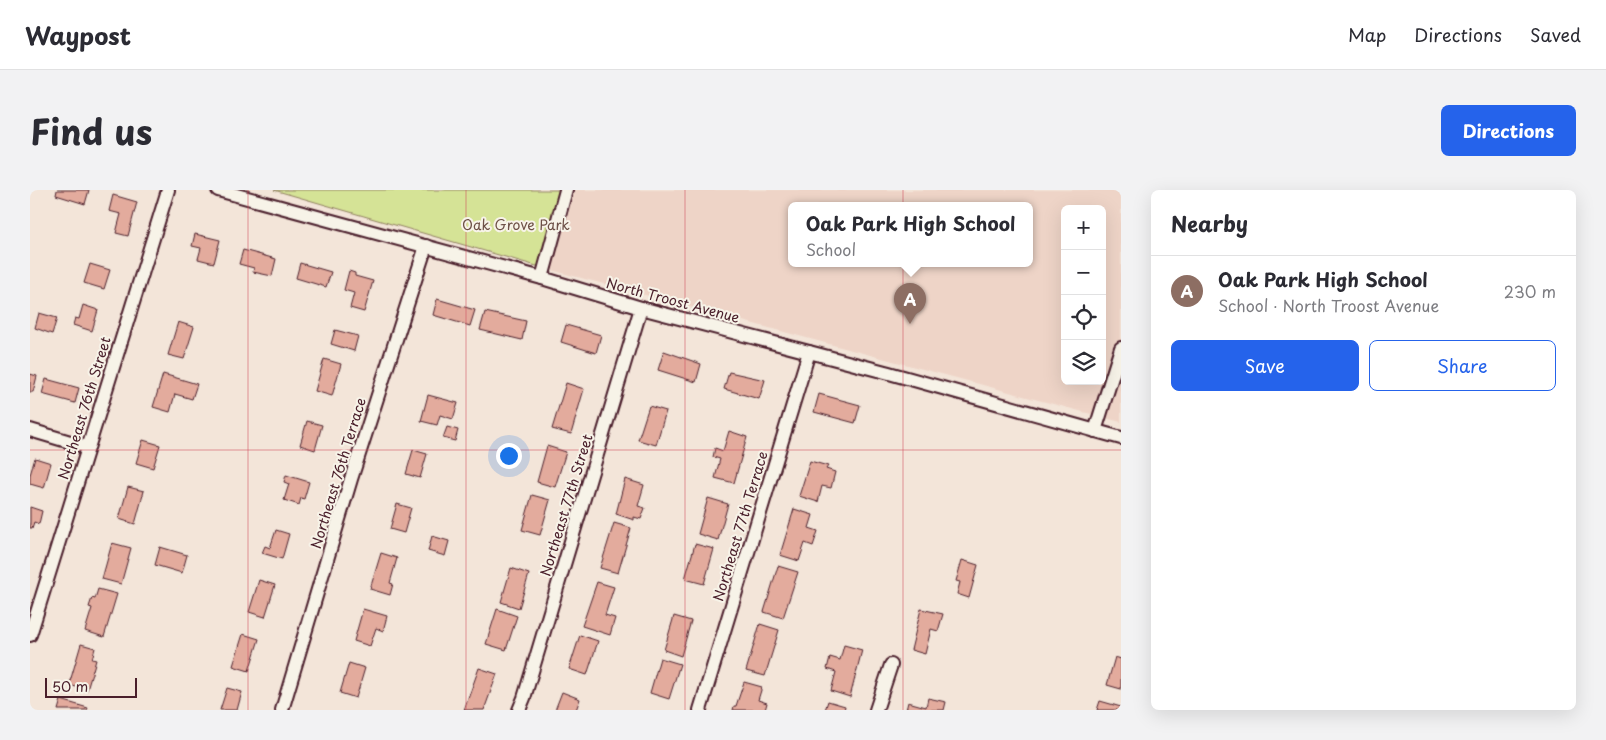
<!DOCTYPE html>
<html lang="en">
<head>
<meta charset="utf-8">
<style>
  body { margin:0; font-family:"Playpen Sans",sans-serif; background:#f2f2f3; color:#2b2b33 }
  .controls { position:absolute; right:15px; top:15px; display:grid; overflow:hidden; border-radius:8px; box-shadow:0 5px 20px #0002 }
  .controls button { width:45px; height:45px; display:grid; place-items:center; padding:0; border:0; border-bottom:1px solid #e1e1e2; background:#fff; color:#2b2b33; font:25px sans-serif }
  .scale { position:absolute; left:15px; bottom:12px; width:92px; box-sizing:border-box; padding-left:5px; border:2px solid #4a1f2b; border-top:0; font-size:14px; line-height:18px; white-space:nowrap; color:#4a1f2b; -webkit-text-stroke:4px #f7f3e8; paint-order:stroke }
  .you { position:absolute; left:478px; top:265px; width:18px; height:18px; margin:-12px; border:4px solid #fff; border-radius:50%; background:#1a73e8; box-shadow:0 0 0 8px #1a73e833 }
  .badge { display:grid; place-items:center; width:32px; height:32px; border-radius:50%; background:#2563eb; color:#fff; font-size:16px; font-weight:700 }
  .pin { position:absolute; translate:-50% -41px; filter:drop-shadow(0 1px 2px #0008) }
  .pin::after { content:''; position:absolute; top:26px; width:18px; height:15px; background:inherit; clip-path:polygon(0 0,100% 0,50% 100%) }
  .popup { position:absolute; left:758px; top:12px; width:245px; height:65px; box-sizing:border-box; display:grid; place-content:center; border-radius:8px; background:#fff; filter:drop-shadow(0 1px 4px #0005); font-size:16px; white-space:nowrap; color:#7c7c81 }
  .popup b { font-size:19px; color:#2b2b33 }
  .popup::after { content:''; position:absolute; left:50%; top:100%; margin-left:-10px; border:10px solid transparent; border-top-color:#fff }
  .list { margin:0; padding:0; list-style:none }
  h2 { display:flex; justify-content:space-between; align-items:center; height:65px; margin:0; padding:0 20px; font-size:21px }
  h2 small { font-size:16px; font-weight:400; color:#7c7c81 }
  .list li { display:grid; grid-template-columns:32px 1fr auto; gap:15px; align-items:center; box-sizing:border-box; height:70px; padding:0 20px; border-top:1px solid #e1e1e2 }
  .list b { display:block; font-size:19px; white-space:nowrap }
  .list p { margin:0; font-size:16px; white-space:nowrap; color:#7c7c81 }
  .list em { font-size:16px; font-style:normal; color:#7c7c81 }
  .actions { display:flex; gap:10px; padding:15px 20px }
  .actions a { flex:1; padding:11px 0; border:1px solid #2563eb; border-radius:8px; text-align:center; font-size:18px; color:#2563eb }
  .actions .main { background:#2563eb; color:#fff }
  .icon { flex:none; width:28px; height:28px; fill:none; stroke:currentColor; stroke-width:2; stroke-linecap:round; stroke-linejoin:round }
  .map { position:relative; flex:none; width:1091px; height:520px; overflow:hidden; border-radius:8px }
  header { display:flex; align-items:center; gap:30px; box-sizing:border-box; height:70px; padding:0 25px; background:#fff; border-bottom:1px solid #e1e1e2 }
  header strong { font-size:24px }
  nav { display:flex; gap:28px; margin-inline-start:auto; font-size:18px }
  .intro { display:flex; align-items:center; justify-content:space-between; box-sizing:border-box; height:120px; padding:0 30px }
  h1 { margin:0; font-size:35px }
  .button { padding:12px 22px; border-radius:8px; background:#2563eb; color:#fff; font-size:18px; font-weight:700 }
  main { display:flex; gap:30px; padding:0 30px }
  aside { flex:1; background:#fff; border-radius:8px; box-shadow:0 5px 20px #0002 }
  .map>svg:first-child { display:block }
</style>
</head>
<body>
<header>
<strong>Waypost</strong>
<nav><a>Map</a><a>Directions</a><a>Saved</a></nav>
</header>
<div class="intro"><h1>Find us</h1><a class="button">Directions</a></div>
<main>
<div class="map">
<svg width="1091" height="520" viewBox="0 0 1091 520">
  <rect width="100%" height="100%" fill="#f3e5d9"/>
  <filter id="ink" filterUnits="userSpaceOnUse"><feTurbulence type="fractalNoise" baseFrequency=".02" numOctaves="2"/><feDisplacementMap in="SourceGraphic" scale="10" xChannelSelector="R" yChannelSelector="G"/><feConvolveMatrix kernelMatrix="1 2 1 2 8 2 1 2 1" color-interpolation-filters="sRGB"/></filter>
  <g filter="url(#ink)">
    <path fill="#eed4c7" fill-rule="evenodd" d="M531,0h560v232l-581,-155zM761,15h238v58h-238zM1035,19h37v172h-37z"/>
    <polygon fill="#d5e396" stroke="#908160" points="244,0 531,0 510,77"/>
    <g fill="#e3ab9d" stroke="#4a1f2b">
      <polygon points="27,0 59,0 55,14 26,5"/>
      <polygon points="83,5 107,12 98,46 86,43 91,24 79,21"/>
      <polygon points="165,44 190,50 184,73 168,69 171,58 162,56"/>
      <polygon points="213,60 246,69 242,86 223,82 224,78 209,74"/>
      <polygon points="270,73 301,82 296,97 266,88"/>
      <polygon points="60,74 80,80 74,99 54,93"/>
      <polygon points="319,81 325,83 325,86 343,91 334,122 320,118 324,103 314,100"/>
      <polygon points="407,109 445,120 440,136 403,125"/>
      <polygon points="53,115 68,120 62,141 43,135 45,128 49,129"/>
      <polygon points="455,122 496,131 492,150 450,140"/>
      <polygon points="9,123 27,128 22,144 5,138"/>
      <polygon points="148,132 164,137 154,169 138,165"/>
      <polygon points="536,135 571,145 566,163 531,152"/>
      <polygon points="305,140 328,146 324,161 301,154"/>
      <polygon points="634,161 671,174 666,192 628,180"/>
      <polygon points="294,169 311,174 302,206 285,201"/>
      <polygon points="699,182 735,190 729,209 694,199"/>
      <polygon points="0,184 7,186 3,202 0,202"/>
      <polygon points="133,184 167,194 162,209 145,204 140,222 123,217"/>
      <polygon points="16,189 49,198 45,213 12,204"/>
      <polygon points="536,193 554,199 541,244 522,239"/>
      <polygon points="789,204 830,215 825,233 784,222"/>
      <polygon points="398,205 428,213 423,229 410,225 407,235 391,231"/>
      <polygon points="619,216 636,221 626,255 608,250"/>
      <polygon points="277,231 292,235 285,260 270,255"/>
      <polygon points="417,237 428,240 425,251 413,248"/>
      <polygon points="699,241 717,247 704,293 685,288 690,269 683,267 685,258 693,261"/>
      <polygon points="113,250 130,255 123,278 106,273"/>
      <polygon points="517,256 536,262 525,297 507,292"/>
      <polygon points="383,260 397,264 390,288 376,284"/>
      <polygon points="5,268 21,273 14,298 0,294 0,285"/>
      <polygon points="780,271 798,276 796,279 805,282 801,298 792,296 788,312 769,306"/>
      <polygon points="256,285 279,292 274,309 271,308 269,315 254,310 259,294 254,292"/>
      <polygon points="595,289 614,295 608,316 615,318 611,329 604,327 604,330 586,324"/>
      <polygon points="98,297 114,301 105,334 89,329"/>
      <polygon points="502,305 520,310 510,345 492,340"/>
      <polygon points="678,308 698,314 688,350 668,344"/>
      <polygon points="367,314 381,318 374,343 360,339"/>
      <polygon points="0,317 12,321 9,334 4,332 2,338 0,338"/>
      <polygon points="764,319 783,325 779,338 788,341 783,356 775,353 769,371 750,365"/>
      <polygon points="584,333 601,338 588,383 570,378"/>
      <polygon points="246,340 259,344 252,369 232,363 235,356 240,358"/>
      <polygon points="402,346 419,351 415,366 398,361"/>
      <polygon points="82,353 101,358 91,394 72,389"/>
      <polygon points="665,354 684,359 674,394 655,389"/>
      <polygon points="130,357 157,365 152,383 125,375"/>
      <polygon points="351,363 367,368 360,393 363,394 360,405 340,399"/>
      <polygon points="932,370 948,375 939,408 927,404 930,392 926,391"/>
      <polygon points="748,376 768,382 753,428 734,422"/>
      <polygon points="481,378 499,384 489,418 471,412"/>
      <polygon points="229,390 245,395 235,427 219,422"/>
      <polygon points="567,392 584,397 575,425 585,428 580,445 552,436"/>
      <polygon points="68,399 87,404 74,447 55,441 62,418 59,417 62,408 65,409"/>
      <polygon points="333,419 357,426 353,441 346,438 340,456 324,451"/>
      <polygon points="467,419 487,426 476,460 456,454"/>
      <polygon points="891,419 913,424 908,441 901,439 895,464 881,460"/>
      <polygon points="644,426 661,431 651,466 634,460"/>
      <polygon points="730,434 749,440 735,486 716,481"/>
      <polygon points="213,444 229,449 219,481 203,476"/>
      <polygon points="550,445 568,451 557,485 539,479"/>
      <polygon points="51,454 65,458 62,469 66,470 57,500 39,495"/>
      <polygon points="814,455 832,460 820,507 801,501 806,482 797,479 800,467 810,470"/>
      <polygon points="1085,467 1091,469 1091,499 1077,495"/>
      <polygon points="630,468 650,474 639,509 620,503"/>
      <polygon points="319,473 335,478 326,508 310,503"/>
      <polygon points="449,478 467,484 454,520 434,520"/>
      <polygon points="714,492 732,497 728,510 737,513 735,520 703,520 704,516 706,516"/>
      <polygon points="197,498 212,502 207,520 190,520"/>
      <polygon points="532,502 550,509 546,520 525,520"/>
      <polygon points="898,508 916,512 914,520 876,520 878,512 896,517"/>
      <polygon points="31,510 58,518 57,520 28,520"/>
      <polygon points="798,511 815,516 814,520 795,520"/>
      <polygon points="1070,511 1091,517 1090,520 1067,520"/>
    </g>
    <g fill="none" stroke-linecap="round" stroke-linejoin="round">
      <defs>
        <g id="minor">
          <polyline points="188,0 512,88 611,118 859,183 1091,248"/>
          <polyline points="512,88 536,0"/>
          <polyline points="0,240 57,257"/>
          <polyline points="1065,241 1091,158"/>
          <polyline points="0,445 138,0"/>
          <polyline points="252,520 321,289 396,56"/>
          <polyline points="489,520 494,508 611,118"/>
          <polyline points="670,520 779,162"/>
          <polyline points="846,520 861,475"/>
        </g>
      </defs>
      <use href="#minor" stroke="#4a1f2b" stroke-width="16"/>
      <use href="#minor" stroke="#f7f3e8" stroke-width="12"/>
    </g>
  </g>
  <path fill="none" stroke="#d1495b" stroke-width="1" stroke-opacity="0.55" d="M218,0v520M436,0v520M655,0v520M873,0v520M0,260h1091"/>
  <g text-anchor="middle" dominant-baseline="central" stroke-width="4" stroke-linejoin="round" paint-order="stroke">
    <g font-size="14" fill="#6d5046" stroke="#f7f3e8">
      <text x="486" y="34">Oak Grove Park</text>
    </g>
    <g font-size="14" fill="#4a1f2b" stroke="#f7f3e8">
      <text transform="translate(643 110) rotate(15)">North Troost Avenue</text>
      <text transform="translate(54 218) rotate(-73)">Northeast 76th Street</text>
      <text transform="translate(308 283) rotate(-73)">Northeast 76th Terrace</text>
      <text transform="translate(536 315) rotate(-73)">Northeast 77th Street</text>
      <text transform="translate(710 336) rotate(-73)">Northeast 77th Terrace</text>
    </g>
  </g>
</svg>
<div class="controls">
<button>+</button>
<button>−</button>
<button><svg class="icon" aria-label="locate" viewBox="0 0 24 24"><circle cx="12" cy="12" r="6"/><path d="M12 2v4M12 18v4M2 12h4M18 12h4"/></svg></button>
<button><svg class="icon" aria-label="layers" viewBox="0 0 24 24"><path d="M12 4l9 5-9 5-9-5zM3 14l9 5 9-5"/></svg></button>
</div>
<div class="scale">50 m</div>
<div class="you"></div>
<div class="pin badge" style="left:880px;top:134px;background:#8d6e63">A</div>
<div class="popup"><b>Oak Park High School</b>School</div>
</div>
<aside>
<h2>Nearby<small></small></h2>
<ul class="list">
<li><span class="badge" style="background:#8d6e63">A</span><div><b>Oak Park High School</b><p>School · North Troost Avenue</p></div><em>230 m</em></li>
</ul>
<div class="actions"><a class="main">Save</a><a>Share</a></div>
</aside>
</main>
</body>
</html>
